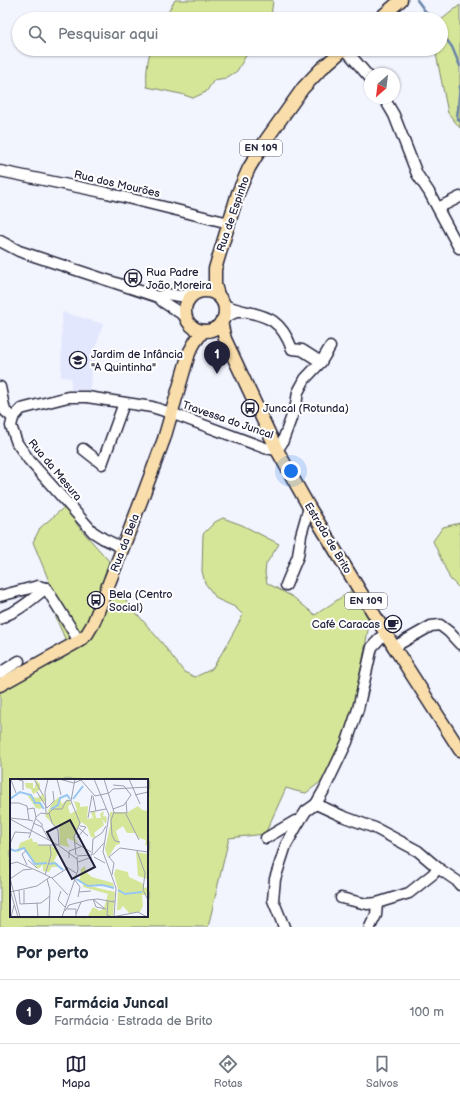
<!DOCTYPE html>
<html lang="pt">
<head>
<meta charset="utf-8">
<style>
  body { margin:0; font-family:"Balsamiq Sans",sans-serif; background:#f2f2f3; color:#1f2937 }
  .compass { position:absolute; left:364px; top:68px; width:36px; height:36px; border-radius:50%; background:#fff; box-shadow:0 1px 3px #0004; rotate:208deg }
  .you { position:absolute; left:291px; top:471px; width:14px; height:14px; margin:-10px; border:3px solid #fff; border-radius:50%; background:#1a73e8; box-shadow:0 0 0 6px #1a73e833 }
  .badge { display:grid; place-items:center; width:26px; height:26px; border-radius:50%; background:#22223b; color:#fff; font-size:13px; font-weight:700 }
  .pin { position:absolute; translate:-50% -33px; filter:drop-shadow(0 1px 2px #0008) }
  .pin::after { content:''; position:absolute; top:21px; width:14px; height:12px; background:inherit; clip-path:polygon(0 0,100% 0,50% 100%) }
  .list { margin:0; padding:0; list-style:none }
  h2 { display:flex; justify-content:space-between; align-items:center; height:52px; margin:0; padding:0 16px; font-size:17px }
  h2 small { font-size:13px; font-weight:400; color:#747a83 }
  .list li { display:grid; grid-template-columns:26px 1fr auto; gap:12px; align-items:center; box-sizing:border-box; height:64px; padding:0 16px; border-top:1px solid #e0e1e3 }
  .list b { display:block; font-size:15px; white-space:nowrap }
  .list p { margin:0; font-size:13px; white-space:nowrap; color:#747a83 }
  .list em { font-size:13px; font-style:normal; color:#747a83 }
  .icon { flex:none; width:22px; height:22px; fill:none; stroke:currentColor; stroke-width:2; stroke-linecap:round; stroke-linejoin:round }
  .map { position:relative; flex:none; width:460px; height:927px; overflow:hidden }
  .search { position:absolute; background:#fff; box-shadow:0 1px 3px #0004; left:12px; right:12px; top:12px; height:44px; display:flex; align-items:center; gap:10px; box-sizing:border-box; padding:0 14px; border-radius:22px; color:#747a83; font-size:15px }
  .sheet { height:116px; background:#fff }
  nav { display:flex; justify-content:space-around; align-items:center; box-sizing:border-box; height:56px; border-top:1px solid #e0e1e3; background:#fff; font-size:11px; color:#747a83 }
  nav a { display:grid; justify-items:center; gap:2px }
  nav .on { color:#22223b }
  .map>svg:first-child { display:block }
</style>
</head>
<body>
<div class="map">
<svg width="460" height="927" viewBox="0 0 460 927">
  <rect width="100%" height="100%" fill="#f2f4fe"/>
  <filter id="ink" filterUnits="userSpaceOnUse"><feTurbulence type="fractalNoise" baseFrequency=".025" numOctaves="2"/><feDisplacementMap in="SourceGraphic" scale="8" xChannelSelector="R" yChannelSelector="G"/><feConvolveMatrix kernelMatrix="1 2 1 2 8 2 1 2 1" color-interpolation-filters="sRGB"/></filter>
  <g filter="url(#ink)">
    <polygon fill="#e3e7fd" points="62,312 103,324 96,347 89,392 80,390 71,391 71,378 61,377"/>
    <g fill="#d6e699" stroke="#7c846a" fill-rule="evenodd">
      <polygon points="175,0 273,0 271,17 270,19 164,19"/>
      <polygon points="460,5 460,128 448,113 435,49 441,49 441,20"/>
      <path d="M151,49h99l-13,22 -11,7 -12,2 -8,12 -13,6 -12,-4 -34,-7c-1,-12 0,-26 4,-38z"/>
      <path d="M68,508l10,18 31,35 -5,16 22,24 36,42 22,29 11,5 17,-8 14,-23 17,-31 -8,-8 -18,-8 -12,-16 -3,-12 1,-37 12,-12 8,-4 19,7 37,19 -13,20 -1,9 2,10 26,14 22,18 37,-25 18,29 -13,73 -12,40 -22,48 -17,13 -10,-2 -10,-3 -21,46 -36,4 -21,89h-208v-238l12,-8 51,-22 6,-11 -13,-30 -5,-32 -18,-44 7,-14 22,-19zM11,780h136v136h-136z"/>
      <polygon points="460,523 460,589 450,579 433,541 443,527"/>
    </g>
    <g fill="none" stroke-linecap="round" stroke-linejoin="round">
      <g stroke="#6884a9" stroke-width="2.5">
        <polyline points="417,0 431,19"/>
        <polyline points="441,32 452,47 460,66"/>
        <polyline points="460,86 457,118 460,121"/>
      </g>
      <defs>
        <g id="minor">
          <polyline points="345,49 370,78"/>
          <polyline points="384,98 394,115 417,174 429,192 459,248"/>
          <polyline points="0,171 107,193 229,223"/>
          <polyline points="438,208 460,197"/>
          <polyline points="0,241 19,251 158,297 163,302 185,316"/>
          <polyline points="158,297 166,294 180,296 192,294"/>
          <path d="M224,305c33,13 53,4 68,44l10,1 19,12"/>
          <polyline points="224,318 236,312 243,312"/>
          <polyline points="0,387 5,411 13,418"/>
          <polyline points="83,449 102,464 124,403"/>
          <polyline points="123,548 104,539 93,532 29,460 17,443 11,426 13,418 21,409 68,397 87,397 152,407 171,413 265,448 277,450 282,443 296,405 298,392 305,379 321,362 330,347"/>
          <polyline points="286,585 298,556 301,535 309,507"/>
          <polyline points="46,588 79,641"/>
          <polyline points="0,596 38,586 46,588"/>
          <path d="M0,619c4,-4 10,-5 15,-8 11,-6 21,-15 31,-23"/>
          <polyline points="394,647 431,626 440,625 449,632 460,644"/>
          <polyline points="0,673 19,661"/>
          <polyline points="316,804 342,816 375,828 418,851 438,868 457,881 460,885"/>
          <polyline points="266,838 295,821 299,822"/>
          <polyline points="341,898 367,904 377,903 409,893 433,874 438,868"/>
          <polyline points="284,927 273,900 275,879 286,845 299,822 306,811 316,804 324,790 347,742 358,709 372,647 385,633"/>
          <polyline points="370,927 376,915 377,903"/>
        </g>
        <g id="major">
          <polyline points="379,19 401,0"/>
          <circle cx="205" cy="311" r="20"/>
          <polyline points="218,295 215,285 215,269 238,193 249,168 266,140 303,88 321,69 344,49"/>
          <polyline points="221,322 225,339 277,450 309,507 394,647 460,750"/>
          <polyline points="0,685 79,641 87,634 93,624 141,501 164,439 189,353 195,342 203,331"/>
        </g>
      </defs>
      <use href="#minor" stroke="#22223b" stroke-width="13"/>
      <use href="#major" stroke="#22223b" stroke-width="15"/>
      <use href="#minor" stroke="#fff" stroke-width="10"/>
      <use href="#major" stroke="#f9deab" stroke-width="12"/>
    </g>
  </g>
  <defs>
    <symbol id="bus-ring" viewBox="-11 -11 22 22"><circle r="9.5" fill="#fff" stroke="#22223b" stroke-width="1.5"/><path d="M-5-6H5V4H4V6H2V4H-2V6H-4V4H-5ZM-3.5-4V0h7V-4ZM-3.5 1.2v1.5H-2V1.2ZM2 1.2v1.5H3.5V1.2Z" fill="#22223b"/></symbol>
    <symbol id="school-ring" viewBox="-11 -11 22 22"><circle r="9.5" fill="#fff" stroke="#22223b" stroke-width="1.5"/><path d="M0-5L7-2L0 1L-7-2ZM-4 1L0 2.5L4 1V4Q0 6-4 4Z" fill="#22223b"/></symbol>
    <symbol id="cafe-ring" viewBox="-11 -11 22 22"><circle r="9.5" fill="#fff" stroke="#22223b" stroke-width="1.5"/><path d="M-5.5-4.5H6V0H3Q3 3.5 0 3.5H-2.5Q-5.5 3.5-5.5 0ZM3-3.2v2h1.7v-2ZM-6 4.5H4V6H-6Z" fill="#22223b"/></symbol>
  </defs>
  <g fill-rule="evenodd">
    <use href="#bus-ring" x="123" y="268" width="20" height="20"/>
    <use href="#school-ring" x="68" y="350" width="20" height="20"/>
    <use href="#bus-ring" x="240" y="398" width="20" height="20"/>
    <use href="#bus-ring" x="86" y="590" width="20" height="20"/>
    <use href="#cafe-ring" x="383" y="614" width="20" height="20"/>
  </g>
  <g text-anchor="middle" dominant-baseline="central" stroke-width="4" stroke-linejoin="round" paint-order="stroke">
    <g fill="#fff" stroke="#646476" stroke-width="1">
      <rect x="240" y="140" width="42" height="16" rx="3"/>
      <rect x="345" y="593" width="42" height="16" rx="3"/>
    </g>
    <g font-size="10" font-weight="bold" fill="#22223b">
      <text x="261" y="148">EN 109</text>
      <text x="366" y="601">EN 109</text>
    </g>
    <g font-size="11" fill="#22223b" stroke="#fff">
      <text transform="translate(117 184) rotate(13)">Rua dos Mourões</text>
      <text transform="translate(233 214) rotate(-71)">Rua de Espinho</text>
      <text transform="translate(228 420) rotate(19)">Travessa do Juncal</text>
      <text transform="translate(55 470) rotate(50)">Rua da Mesura</text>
      <text transform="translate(328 538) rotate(59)">Estrada de Brito</text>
      <text transform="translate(125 543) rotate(-69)">Rua da Bela</text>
    </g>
    <g font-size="11" fill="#22223b" stroke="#fff" text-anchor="start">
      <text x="146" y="272">Rua Padre<tspan x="146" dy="13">João Moreira</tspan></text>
      <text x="91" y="354">Jardim de Infância<tspan x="91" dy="13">"A Quintinha"</tspan></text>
      <text x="263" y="408">Juncal (Rotunda)</text>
      <text x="109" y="594">Bela (Centro<tspan x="109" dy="13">Social)</tspan></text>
      <text x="380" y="624" text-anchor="end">Café Caracas</text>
    </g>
  </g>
  <g transform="translate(10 779)">
    <rect width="138" height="138" fill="#f2f4fe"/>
    <path d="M26,1l4,4v6l-7,4 -2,-5 -5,-1 -1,-5h8v5h2zM34,15l2,8 -6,-1 3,6 -3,2 -4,-1 -9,-13 10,3zM49,18l3,7 6,-5 4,5 -4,2 2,8 7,-4 -3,-9 6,2v4l8,-1 -1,13 6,-1 -2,-6 4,-1 1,7h5l-1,-4 4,-3 -1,5 4,1 -1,7 -4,-5 2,6 -10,8 2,5 -5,-1 -4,-11 -6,-4 -7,14 4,7 -11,-5v4l3,5 -10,-2 -1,-21 -4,2 -10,-10 8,-14zM128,27l4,4 6,1v33l-3,2 1,-6 -7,-2 -4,-5h-8l-4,-7 -7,5 4,13 -4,1 -8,13 -3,-9 5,-23v-14h18zM22,59l1,4h4l1,3h12l9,6 -5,10 4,3 -1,3h-5l-3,5 -6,-1v-6l-5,4 -14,-21 -7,5 3,-10zM126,73l12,2v27l-1,-2 -9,-3zM75,87l1,6 6,5 21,6 1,5 -13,-3 -11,1 25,6 -2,24h-25l5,-9 7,4 4,-3 4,-14 -25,-7v-4l-7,-4h4l1,-10zM106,90l12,3 1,5 15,7v4l4,-1v8h-6l1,11 -3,6 -11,1 -6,-7 -3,4h-3l1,-21 -4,-15z" fill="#d6e699"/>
    <path fill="none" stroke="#96c6f2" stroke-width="2" d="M0,20l10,-7 11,3 4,8h5l4,6M63,20l10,-13M41,30l7,-4 2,-7 7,-3 3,4M0,70l5,2 9,-3 11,16 12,-1M39,85l6,-1 8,7M66,100l12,7 14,-1 12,3M108,111l7,4 17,-2"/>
    <path fill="none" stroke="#9fa0b0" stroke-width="1" d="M6,0l7,2v9M24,0l9,16M47,0l4,16M49,0l15,4 7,-3 14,16 14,-3 4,-4 35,-2M65,0l-4,22 9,22 -6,14 2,18M84,0l15,36 -6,37 13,36 -2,29M94,0l10,33 -3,8M119,0l11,25M1,1l5,13M103,6l11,1 7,9 -7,10 -11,4M27,13l10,16 7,-7 -1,-10M125,16l13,-3M83,17l3,15M0,24h9l8,3 2,14 4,1M18,30l6,-1 2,9M80,33l16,-3M36,34l-1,-21 3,-13M39,34l3,10 6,7 1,15M104,34h13l-1,-11M116,35l13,26M0,39l19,2M25,39l7,6v3M78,39l4,-23M0,40l48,26 19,14M101,41l1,15 3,6 5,1M23,44l9,4 7,13M69,49l9,8M19,59l7,-21 5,-4 7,1 5,-5h9l4,-8 5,-1M67,59l9,-11 -6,-1M64,63l17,10M0,65l5,-12 15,1M28,66h20M16,72l-4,3 5,11M127,72l8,22 -2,17 5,10M82,76l1,-16 9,-6 4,-7M83,76l11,-12M67,77l15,-1M84,78l11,6M99,78l11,-9 28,4M99,78l5,6 -2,12M59,79v-7l14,-5M18,81l9,8M68,83l14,-5M0,85l7,-2 23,10 12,6 16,17M55,87l11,7M35,96l6,-20 -1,-10M0,99l10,39M42,99l16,-10M0,100l13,-9 9,-1M37,100l3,11 -1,27M64,100l6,8 -2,10M0,111l8,27M9,111l1,14M51,112l-3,9 7,7M0,113l27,-6 13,-9M69,113l12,-1M83,120l3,8 10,2M84,121l10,8M27,124l1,14M10,125l21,-1 9,-7M14,125v-14M57,130h9v8M55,132l4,-6 19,-5 10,-1 16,3v-2M66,135l5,-12M97,136l5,2 26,-5 9,5M97,136l1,-14M1,138l3,-12M52,138l16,-47 -1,-13"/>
    <path fill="#22223b" fill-opacity="0.15" stroke="#22223b" stroke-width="2" d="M60,41l25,47 -23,12 -25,-47z"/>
    <rect width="138" height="138" fill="none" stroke="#22223b" stroke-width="2"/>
  </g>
</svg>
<svg class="compass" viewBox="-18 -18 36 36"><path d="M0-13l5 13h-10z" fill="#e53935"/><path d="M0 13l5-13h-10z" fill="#747a83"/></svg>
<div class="you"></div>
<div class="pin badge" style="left:217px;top:374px">1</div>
<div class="search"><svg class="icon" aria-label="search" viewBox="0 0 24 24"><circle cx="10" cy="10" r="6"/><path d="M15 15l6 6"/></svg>Pesquisar aqui</div>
</div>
<section class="sheet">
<h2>Por perto<small></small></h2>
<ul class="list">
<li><span class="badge">1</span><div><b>Farmácia Juncal</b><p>Farmácia · Estrada de Brito</p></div><em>100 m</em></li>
</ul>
</section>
<nav>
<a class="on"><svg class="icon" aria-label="map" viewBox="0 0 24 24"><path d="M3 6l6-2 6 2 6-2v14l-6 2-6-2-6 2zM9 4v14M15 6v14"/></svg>Mapa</a>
<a><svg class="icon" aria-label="directions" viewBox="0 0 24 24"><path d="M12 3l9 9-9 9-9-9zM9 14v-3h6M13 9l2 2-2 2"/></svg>Rotas</a>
<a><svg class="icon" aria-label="saved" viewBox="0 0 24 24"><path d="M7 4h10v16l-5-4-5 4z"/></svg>Salvos</a>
</nav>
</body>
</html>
